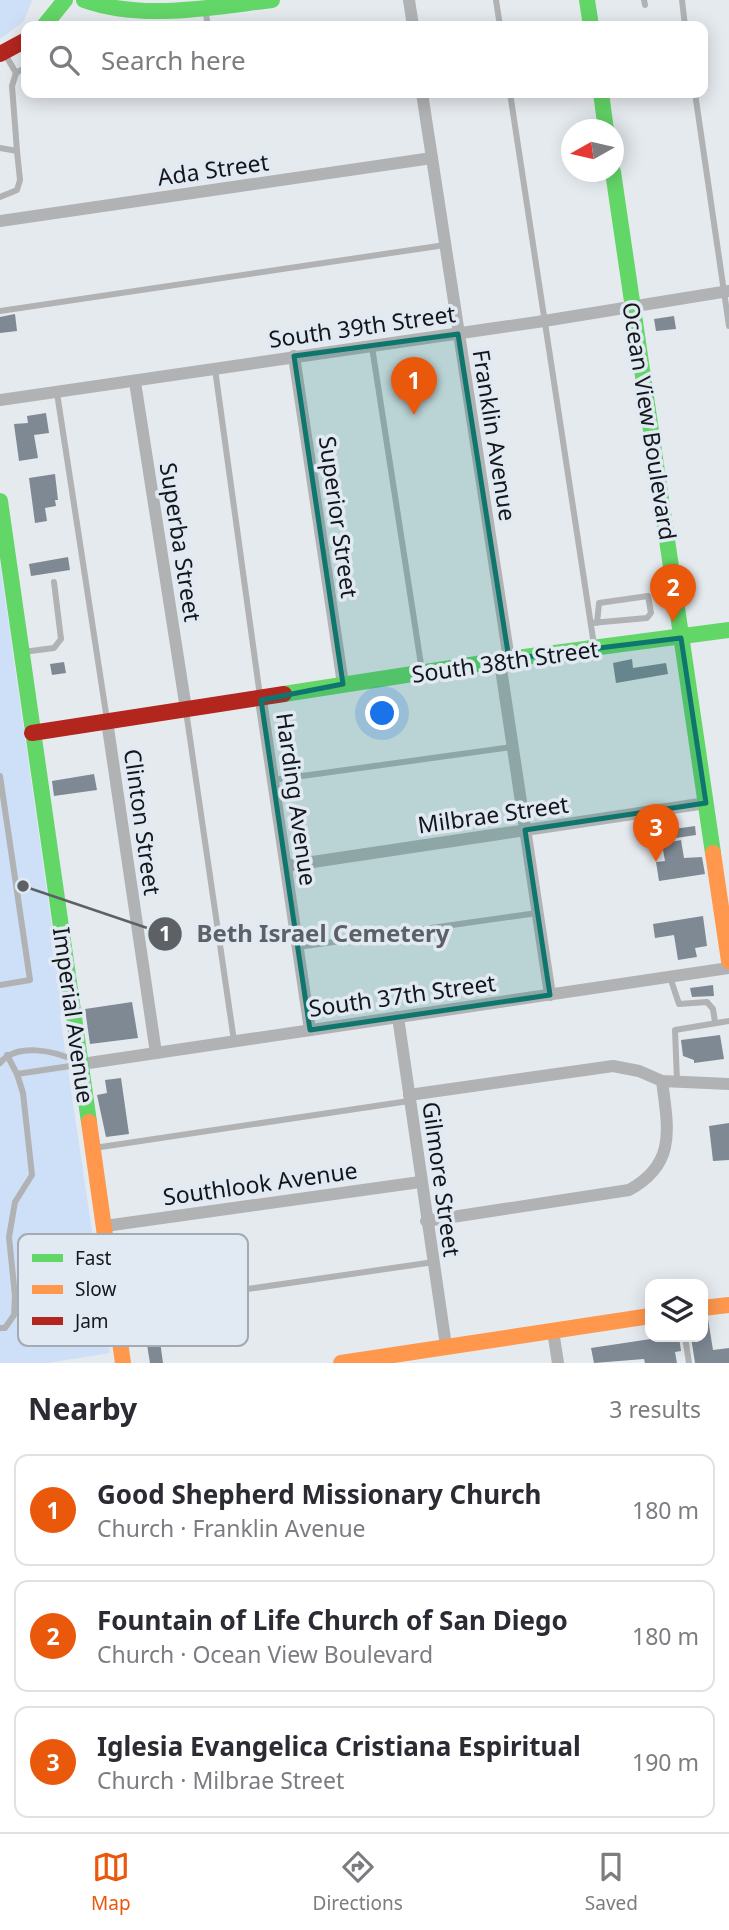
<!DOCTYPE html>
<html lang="en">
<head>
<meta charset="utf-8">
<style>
  body { margin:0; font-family:"Noto Sans",sans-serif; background:#f2f2f3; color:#2b2b33 }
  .controls { position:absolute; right:21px; bottom:21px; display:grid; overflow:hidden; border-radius:14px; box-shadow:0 4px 18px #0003 }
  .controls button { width:63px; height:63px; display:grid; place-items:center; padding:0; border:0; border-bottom:2px solid #e1e1e2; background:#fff; color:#2b2b33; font:35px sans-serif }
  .compass { position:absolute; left:561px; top:119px; width:63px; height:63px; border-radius:50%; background:#fff; box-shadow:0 4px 18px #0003; rotate:262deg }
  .you { position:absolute; left:383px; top:714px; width:24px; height:24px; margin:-18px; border:5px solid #fff; border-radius:50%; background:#1a73e8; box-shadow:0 0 0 10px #1a73e833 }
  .badge { display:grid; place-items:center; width:46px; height:46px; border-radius:50%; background:#ea580c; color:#fff; font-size:23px; font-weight:700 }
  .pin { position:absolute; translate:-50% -58px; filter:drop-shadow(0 2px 4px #0008) }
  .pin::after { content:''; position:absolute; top:37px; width:24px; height:21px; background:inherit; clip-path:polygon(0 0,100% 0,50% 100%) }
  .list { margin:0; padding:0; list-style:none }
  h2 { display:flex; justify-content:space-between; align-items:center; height:91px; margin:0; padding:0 28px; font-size:30px }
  h2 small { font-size:23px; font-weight:400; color:#7c7c81 }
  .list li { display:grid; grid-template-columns:46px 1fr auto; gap:21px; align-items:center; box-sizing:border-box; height:112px; margin:0 14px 14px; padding:0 14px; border:2px solid #e1e1e2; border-radius:14px }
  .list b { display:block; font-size:26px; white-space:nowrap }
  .list p { margin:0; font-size:23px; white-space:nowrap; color:#7c7c81 }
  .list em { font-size:23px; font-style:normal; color:#7c7c81 }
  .icon { flex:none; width:38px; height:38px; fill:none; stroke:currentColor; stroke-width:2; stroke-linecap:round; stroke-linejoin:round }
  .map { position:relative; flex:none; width:729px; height:1363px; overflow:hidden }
  .search { position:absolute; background:#fff; box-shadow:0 4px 18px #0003; left:21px; right:21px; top:21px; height:77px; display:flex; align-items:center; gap:18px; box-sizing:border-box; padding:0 24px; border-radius:14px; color:#7c7c81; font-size:26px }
  .sheet { height:469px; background:#fff }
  nav { display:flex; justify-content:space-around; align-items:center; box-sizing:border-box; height:98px; border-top:2px solid #e1e1e2; background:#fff; font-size:19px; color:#7c7c81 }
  nav a { display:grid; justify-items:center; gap:4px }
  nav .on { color:#ea580c }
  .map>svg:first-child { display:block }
</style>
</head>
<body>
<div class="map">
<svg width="729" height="1363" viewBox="0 0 729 1363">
  <rect width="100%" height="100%" fill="#e5eaef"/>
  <g fill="#cde0f7">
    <polygon points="0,0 32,0 24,21 0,39"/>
    <polygon points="0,563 64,1011 60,1015 110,1353 47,1363 0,1363"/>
  </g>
  <g fill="#7e8994">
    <polygon points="15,314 17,331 0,333 0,317"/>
    <polygon points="674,316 676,329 656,331 654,319"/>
    <polygon points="46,413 49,433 34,435 38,458 19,461 14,424 28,423 27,416"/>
    <polygon points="55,474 58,500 55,500 56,506 45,508 47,521 35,523 29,478"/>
    <polygon points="68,557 70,570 31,576 29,564"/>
    <polygon points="632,659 633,668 666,663 668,674 616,683 613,663"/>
    <polygon points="64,662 66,673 52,675 50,664"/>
    <polygon points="94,774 97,790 54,796 52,781"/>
    <polygon points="695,826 696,835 676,838 674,829"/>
    <polygon points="681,840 684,858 702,857 705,874 659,881 656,862 665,861 662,844"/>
    <polygon points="703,916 707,946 695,948 697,957 678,960 674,935 655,938 653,924"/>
    <polygon points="713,985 714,996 692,997 690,988"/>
    <polygon points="132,1002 138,1038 90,1044 85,1009"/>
    <polygon points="720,1035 724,1059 694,1063 694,1060 683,1056 681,1040"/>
    <polygon points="121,1078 129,1134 106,1137 97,1095 107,1093 105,1080"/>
    <polygon points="729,1123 729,1160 713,1161 709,1126"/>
    <polygon points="156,1312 159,1329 171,1328 172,1339 160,1341 163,1363 150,1363 142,1314"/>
    <polygon points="703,1319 708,1319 713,1350 729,1348 729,1363 695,1363 691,1337 703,1337"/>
    <polygon points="664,1337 679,1337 681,1351 675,1352 677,1363 645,1363 644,1359 594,1363 591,1348"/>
  </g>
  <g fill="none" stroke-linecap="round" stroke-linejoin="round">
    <g stroke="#b0b2b4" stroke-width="6">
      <polyline points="496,0 500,26"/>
      <polyline points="644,0 645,5"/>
      <polyline points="682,0 685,26"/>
      <polyline points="205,8 208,26"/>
      <polyline points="5,54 16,73"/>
      <polyline points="164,93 168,93"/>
      <polyline points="510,93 594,645"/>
      <polyline points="695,93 729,326"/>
      <polyline points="0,148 17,151 20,180 17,190 0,197"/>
      <polyline points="17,151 12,86 16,73 26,67"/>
      <polyline points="0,311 445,245"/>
      <polyline points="372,347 422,671"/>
      <polyline points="215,369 260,696"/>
      <polyline points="57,393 107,720"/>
      <polyline points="591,623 647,618 651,613 648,596 599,603 597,623"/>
      <polyline points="23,652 54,648 61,639 54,582"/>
      <polyline points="186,711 234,1041"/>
      <polyline points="0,776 30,980 0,985"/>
      <polyline points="273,780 512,747"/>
      <polyline points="298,947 537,913"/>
      <polyline points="670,977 679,1004 707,1002 713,1009 715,1022"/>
      <path d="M0,1063c17,-21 55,-12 76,-2"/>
      <polyline points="17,1074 77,1065"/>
      <polyline points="677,1081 675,1030 729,1021"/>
      <polyline points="94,1148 409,1101"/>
      <polyline points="117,1308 434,1262"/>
      <polyline points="0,1328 5,1328 14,1315 15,1296 9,1237 15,1202 32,1175 23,1093 17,1074 7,1055"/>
      <polyline points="685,1337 689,1363"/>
    </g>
    <g stroke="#b0b2b4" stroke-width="12">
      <polyline points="409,0 413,26"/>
      <polyline points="422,93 509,659"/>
      <polyline points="0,221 432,158"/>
      <polyline points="294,356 343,684"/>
      <polyline points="135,382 186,709"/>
      <polyline points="0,400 544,321 729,291"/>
      <polyline points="500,662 550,995"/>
      <polyline points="261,700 310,1030"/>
      <polyline points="107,721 156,1053"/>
      <polyline points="286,866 706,803"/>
      <polyline points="398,1017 446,1346"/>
      <polyline points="82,1064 729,968"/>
      <polyline points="409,1095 613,1066 639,1071 662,1081 729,1084"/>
      <path d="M426,1221l203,-31c48,-26 39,-62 33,-109"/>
      <polyline points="105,1226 420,1182"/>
      <polyline points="553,1331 558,1363"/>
    </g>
    <g stroke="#63d668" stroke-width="16">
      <path d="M84,0c58,21 129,7 188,0"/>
      <polyline points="587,0 591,26"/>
      <polyline points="44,26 65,0"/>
      <polyline points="601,93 606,130"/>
      <polyline points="613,172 713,853"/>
      <polyline points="0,501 89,1122"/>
      <polyline points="284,694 509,659 729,630"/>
    </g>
    <g stroke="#ff974d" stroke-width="16">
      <polyline points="713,853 729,961"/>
      <polyline points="89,1122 123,1363"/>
      <polyline points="703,1308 729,1305"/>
      <polyline points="341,1363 650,1316"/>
    </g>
    <g stroke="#b3261e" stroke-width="16">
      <polyline points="0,54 26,40"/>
      <polyline points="32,733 284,694"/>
    </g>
  </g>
  <path fill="#0f766e" fill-opacity="0.2" stroke="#0f766e" stroke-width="5" stroke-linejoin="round" d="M458,334l51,325 172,-21 25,165 -181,27 25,165 -240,35 -49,-330 82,-16 -49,-328z"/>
  <g text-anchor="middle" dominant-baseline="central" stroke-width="7" stroke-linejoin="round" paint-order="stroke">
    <g font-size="23" fill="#14171a" stroke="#e1e9f3">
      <text transform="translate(213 169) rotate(-8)">Ada Street</text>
      <text transform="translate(362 326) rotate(-8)">South 39th Street</text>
      <text transform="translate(650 421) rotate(81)">Ocean View Boulevard</text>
      <text transform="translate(495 435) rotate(81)">Franklin Avenue</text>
      <text transform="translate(339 517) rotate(82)">Superior Street</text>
      <text transform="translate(181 542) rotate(81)">Superba Street</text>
      <text transform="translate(505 661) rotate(-8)">South 38th Street</text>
      <text transform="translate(297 799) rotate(82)">Harding Avenue</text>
      <text transform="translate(493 814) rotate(-8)">Milbrae Street</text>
      <text transform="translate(143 822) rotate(82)">Clinton Street</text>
      <text transform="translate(402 995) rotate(-8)">South 37th Street</text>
      <text transform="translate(74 1015) rotate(82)">Imperial Avenue</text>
      <text transform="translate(442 1179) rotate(82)">Gilmore Street</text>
      <text transform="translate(260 1183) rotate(-8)">Southlook Avenue</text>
    </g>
  </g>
  <rect x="18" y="1234" width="230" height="112" rx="10" fill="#e1e9f3" stroke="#a4aab2" stroke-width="2"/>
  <rect x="32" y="1254" width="31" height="8" fill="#63d668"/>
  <rect x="32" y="1285" width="31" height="9" fill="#ff974d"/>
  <rect x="32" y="1317" width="31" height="8" fill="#b3261e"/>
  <g font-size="19" fill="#14171a">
    <text x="75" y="1265">Fast</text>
    <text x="75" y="1296">Slow</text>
    <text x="75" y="1328">Jam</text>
  </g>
  <path fill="none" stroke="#5d6165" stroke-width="2.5" d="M23 886L165 934"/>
  <g fill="#5d6165" stroke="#e1e9f3" stroke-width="2.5">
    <circle cx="23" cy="886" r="7"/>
    <circle cx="165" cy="934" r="18"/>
  </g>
  <g font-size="21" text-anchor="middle" font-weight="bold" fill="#fff">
    <text x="165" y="941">1</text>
  </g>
  <g font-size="24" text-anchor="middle" font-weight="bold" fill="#5d6165" stroke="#e1e9f3" stroke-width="7" stroke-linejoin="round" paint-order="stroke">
    <text x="323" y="942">Beth Israel Cemetery</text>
  </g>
</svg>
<div class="controls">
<button><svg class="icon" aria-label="layers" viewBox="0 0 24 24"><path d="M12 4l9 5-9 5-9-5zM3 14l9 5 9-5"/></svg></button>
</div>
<svg class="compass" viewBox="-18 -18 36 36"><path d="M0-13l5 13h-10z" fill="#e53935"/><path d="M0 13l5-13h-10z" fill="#7c7c81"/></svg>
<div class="you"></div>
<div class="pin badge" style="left:414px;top:415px">1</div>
<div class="pin badge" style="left:673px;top:622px">2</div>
<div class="pin badge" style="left:656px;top:862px">3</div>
<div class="search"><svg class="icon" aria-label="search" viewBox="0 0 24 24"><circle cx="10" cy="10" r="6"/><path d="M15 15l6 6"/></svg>Search here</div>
</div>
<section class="sheet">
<h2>Nearby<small>3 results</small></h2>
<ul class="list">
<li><span class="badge">1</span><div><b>Good Shepherd Missionary Church</b><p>Church · Franklin Avenue</p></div><em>180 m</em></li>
<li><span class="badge">2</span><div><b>Fountain of Life Church of San Diego</b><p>Church · Ocean View Boulevard</p></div><em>180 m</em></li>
<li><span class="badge">3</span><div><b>Iglesia Evangelica Cristiana Espiritual</b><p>Church · Milbrae Street</p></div><em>190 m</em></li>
</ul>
</section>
<nav>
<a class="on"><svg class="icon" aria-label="map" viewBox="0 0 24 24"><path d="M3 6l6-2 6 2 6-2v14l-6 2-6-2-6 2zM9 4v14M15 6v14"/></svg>Map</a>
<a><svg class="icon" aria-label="directions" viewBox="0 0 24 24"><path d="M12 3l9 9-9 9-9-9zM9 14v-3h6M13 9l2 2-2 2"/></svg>Directions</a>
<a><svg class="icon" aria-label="saved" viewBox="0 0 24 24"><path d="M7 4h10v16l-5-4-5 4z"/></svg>Saved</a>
</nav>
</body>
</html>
